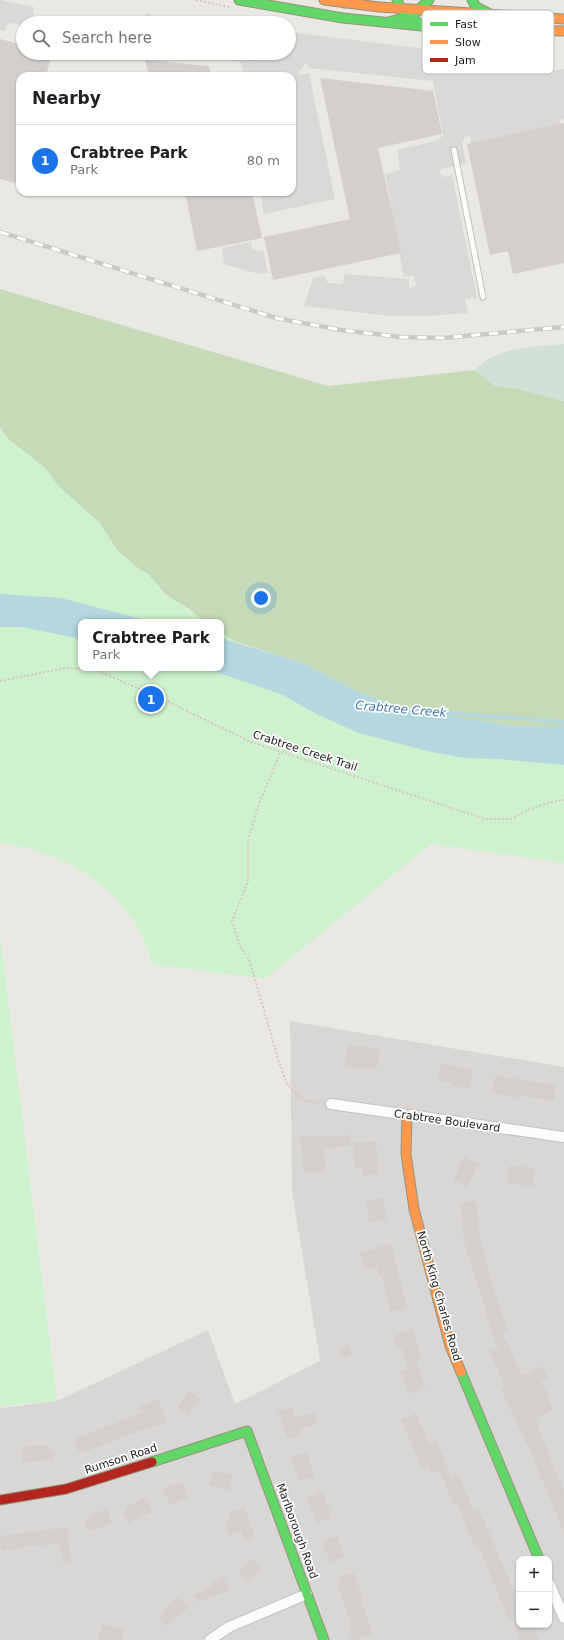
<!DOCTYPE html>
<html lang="en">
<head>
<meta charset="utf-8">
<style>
  body { margin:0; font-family:"DejaVu Sans",sans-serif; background:#f2f2f2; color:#202124 }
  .controls { position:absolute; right:12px; bottom:12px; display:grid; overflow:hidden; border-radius:8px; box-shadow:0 1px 3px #0004 }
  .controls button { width:36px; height:36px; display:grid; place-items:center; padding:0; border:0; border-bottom:1px solid #e0e0e0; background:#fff; color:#202124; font:20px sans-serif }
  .you { position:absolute; left:261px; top:598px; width:14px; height:14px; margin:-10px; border:3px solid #fff; border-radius:50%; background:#1a73e8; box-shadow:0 0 0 6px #1a73e833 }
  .badge { display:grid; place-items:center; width:26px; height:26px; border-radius:50%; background:#1a73e8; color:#fff; font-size:13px; font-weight:700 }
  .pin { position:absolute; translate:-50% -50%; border:2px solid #fff; box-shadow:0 1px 4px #0006 }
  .popup { position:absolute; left:78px; top:619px; width:146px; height:52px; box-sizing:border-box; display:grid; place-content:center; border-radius:8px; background:#fff; filter:drop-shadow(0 1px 3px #0005); font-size:13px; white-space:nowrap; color:#757577 }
  .popup b { font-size:15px; color:#202124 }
  .popup::after { content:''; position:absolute; left:50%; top:100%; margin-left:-8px; border:8px solid transparent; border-top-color:#fff }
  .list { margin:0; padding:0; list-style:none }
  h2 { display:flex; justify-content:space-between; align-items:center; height:52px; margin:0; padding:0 16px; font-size:17px }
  h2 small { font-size:13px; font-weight:400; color:#757577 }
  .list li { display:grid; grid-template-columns:26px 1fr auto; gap:12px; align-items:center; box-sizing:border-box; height:72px; padding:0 16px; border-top:1px solid #e0e0e0 }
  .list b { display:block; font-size:15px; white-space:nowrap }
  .list p { margin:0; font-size:13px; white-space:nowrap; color:#757577 }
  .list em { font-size:13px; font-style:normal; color:#757577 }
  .icon { flex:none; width:22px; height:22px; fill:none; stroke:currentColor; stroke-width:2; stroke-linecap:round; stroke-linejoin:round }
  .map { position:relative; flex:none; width:564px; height:1640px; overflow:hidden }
  .search { position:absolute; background:#fff; box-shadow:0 1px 3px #0004; left:16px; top:16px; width:280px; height:44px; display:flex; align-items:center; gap:10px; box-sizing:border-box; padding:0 14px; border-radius:22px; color:#757577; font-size:15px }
  .panel { position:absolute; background:#fff; box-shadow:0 1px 3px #0004; left:16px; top:72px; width:280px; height:124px; border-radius:12px }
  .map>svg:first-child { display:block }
</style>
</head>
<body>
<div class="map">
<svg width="564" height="1640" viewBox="0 0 564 1640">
  <rect width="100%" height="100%" fill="#eae8e3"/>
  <path fill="#d9d7d5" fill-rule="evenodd" d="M290,1021l274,46v573h-564v-232l57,-7 151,-71 27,74 85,-43 -28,-169zM519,1559h30v66h-30z"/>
  <polygon fill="#c5dab6" points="0,289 328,386 475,370 495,386 515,388 564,401 564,725 550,727 513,726 403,708 359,692 303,663 234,641 221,632 221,622 203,621 189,609 166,595 147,573 140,570 117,550 99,522 59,487 46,469 7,438 0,427"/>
  <path fill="#d1e1d7" d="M564,344v57l-49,-13 -20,-2 -20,-16c22,-24 59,-23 89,-26z"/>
  <g fill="#cff2ce">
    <path d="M0,427l7,11 39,31 13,18 40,35 18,28 23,20 7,3 19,22 40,27h-125v46h140v-36l13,9 37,43 293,57v122l-133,-19 -166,135 -113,-15c-17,-70 -82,-112 -152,-121z"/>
    <polygon points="0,934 57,1401 0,1406"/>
  </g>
  <g fill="#dad9d7">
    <polygon points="0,0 34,7 33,13 34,17 52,18 53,23 23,23 23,36 19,35 21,28 18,24 8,23 4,31 0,30"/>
    <polygon points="146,13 153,16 217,23 144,23"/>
    <polygon points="289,32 434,50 526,43 527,51 529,53 549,49 553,70 564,69 564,119 560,120 561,125 471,145 470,136 466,135 462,142 466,164 444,168 441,169 439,172 440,175 444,177 452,175 477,298 465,299 468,313 427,316 390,316 304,306 313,278 324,275 328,283 343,284 344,274 409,279 409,288 414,287 416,285 414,275 404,277 385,174 400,170 397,150 435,141 443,136 433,81 308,68 306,62 298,74 299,75 309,73 335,199 264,214 260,192 292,192 292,76 244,76 241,63 238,61 164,53 258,53 257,58 264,61 279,57 260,53 289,53"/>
    <polygon points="251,242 253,251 263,250 268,273 259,274 224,264 222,248"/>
  </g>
  <g fill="#b5d8e0">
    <polygon points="0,594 61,598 153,622 81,622 81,639 22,627 0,627"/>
    <polygon points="221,638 303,663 359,692 403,708 513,726 550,727 564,725 564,765 498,759 465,758 431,752 359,733 314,713 283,695 205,668 221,668"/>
  </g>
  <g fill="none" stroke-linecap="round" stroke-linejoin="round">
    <polyline stroke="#b5d8e0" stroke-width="3.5" points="413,710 564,722"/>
  </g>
  <g fill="#d2cfcc">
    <polygon points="0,39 23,45 23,53 52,53 46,76 20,76 20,177 18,184 0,179"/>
    <polygon points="145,60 209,66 211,76 149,76"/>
    <polygon points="320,78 433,91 442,134 378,148 401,253 273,280 264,237 350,219"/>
    <polygon points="564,123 564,263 513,274 508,251 490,255 467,144"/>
    <polygon points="185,192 252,192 262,238 197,251"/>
    <polygon points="348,1045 380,1049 377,1068 365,1067 365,1069 345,1067"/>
    <polygon points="441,1063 473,1070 470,1089 453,1086 453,1083 438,1080"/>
    <polygon points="495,1076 556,1085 554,1101 518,1095 518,1098 492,1093"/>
    <polygon points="322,1135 322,1137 350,1135 351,1146 323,1148 326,1171 304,1173 300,1137"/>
    <polygon points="376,1141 379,1174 363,1176 362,1167 355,1168 353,1143"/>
    <polygon points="464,1157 479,1164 467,1187 453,1180"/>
    <polygon points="509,1166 535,1168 532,1186 507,1182"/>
    <polygon points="383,1198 386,1219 369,1222 366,1201"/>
    <polygon points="476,1201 479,1227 477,1227 496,1297 508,1330 502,1332 522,1375 543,1366 548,1378 541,1381 549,1397 547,1398 553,1409 535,1419 564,1492 564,1533 532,1455 501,1389 505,1387 490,1352 498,1349 484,1311 486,1310 464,1242 460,1202"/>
    <polygon points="391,1244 407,1308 390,1312 382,1275 379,1276 377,1266 365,1269 360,1253"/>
    <polygon points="412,1329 422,1358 415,1360 426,1387 409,1394 401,1372 408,1369 401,1348 397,1349 393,1336"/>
    <polygon points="349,1345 352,1354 341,1358 338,1349"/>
    <polygon points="189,1391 201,1399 188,1415 177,1408"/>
    <polygon points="158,1399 167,1422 149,1429 148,1427 85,1452 85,1450 79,1452 74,1439 142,1413 140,1407"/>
    <polygon points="291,1407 295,1418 314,1413 317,1424 300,1429 301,1434 288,1439 278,1412"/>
    <polygon points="416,1413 430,1445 437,1442 451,1477 458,1474 474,1512 479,1510 519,1603 519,1625 533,1625 539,1640 520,1640 512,1619 509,1620 478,1545 475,1547 457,1504 454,1505 439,1470 432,1473 429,1466 422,1469 401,1419"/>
    <polygon points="49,1445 49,1450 53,1450 54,1460 22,1462 22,1446"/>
    <polygon points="307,1452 314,1476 299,1481 291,1458"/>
    <polygon points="214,1471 219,1473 220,1471 233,1475 228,1490 209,1485"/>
    <polygon points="182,1482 188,1497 170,1505 163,1488"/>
    <polygon points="322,1491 332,1517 317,1523 307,1497"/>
    <polygon points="146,1497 153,1512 128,1523 123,1512 127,1511 125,1508"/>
    <polygon points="245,1508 255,1538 244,1541 241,1531 229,1535 225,1522 230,1520 228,1513"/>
    <polygon points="106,1509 112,1523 88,1532 84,1521 91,1519 89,1516"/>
    <polygon points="67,1527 71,1563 63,1564 60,1543 23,1547 23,1548 1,1551 0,1536"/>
    <polygon points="337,1536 345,1557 330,1562 322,1541"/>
    <polygon points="252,1558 262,1568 248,1583 238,1573"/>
    <polygon points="353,1572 364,1600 361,1601 373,1634 356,1640 353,1640 348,1627 352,1625 337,1585 340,1584 338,1578"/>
    <polygon points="223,1577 229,1590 198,1602 194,1595 212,1586 211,1583"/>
    <polygon points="179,1596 189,1607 166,1626 159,1619 163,1614 161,1613"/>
    <polygon points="102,1624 125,1629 122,1640 98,1640"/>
  </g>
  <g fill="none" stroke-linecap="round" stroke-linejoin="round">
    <defs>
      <polyline id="lane" points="454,150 483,297"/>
      <g id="street">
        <polyline points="331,1104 564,1137"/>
        <polyline points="549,1583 564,1618"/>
        <polyline points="210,1640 229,1627 307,1594"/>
      </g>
      <g id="fast">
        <polyline points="239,0 343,18 422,26 503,29"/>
        <polyline points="397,0 401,9 422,26"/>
        <polyline points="472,0 476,7 494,16"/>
        <polyline points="345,3 354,0"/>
        <polyline points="389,22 413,15 429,0"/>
        <polyline points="461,1372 539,1559"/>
        <polyline points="152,1462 247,1431 324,1640"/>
      </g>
      <g id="slow">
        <polyline points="324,0 379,7 564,19"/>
        <polyline points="503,29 564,31"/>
        <polyline points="407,1115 406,1154 414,1209 450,1346 461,1372"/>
      </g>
      <polyline id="jam" points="0,1500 66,1489 152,1462"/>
    </defs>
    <use href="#lane" stroke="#c2c2bf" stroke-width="7"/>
    <use href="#street" stroke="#c2c2bf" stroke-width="12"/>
    <use href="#fast" stroke="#93937b" stroke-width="11"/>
    <use href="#slow" stroke="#93937b" stroke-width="11"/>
    <use href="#jam" stroke="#93937b" stroke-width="11"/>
    <g stroke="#d6c6c3" stroke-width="2" stroke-dasharray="2 2" stroke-linecap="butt">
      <polyline points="196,0 229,7"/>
      <polyline points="0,681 65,668 93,669 158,697 251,742 485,819 511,819 530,809 548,803 564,800"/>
      <polyline points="280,753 259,804 248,839 248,881 232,921 240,946 249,959 279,1062 287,1084 299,1097 306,1101 322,1103"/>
    </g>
    <use href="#lane" stroke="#fcfcfb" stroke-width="5"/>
    <use href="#street" stroke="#fcfcfb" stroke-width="10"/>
    <use href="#fast" stroke="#63d668" stroke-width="9"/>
    <use href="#slow" stroke="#ff974d" stroke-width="9"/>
    <use href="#jam" stroke="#b3261e" stroke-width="9"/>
    <defs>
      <polyline id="rail" points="0,232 276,318 341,330 401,337 443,338 564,327"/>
    </defs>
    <use href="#rail" stroke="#c9c9c8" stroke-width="4.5"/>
    <use href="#rail" stroke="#fff" stroke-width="3" stroke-dasharray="9" stroke-linecap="butt"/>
  </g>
  <g text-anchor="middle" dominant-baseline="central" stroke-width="3.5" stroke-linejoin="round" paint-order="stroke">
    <g font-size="11" fill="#1b1b1b" stroke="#fff">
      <text transform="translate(305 751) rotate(18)">Crabtree Creek Trail</text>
      <text transform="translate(447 1121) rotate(8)">Crabtree Boulevard</text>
      <text transform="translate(439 1296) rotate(74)">North King Charles Road</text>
      <text transform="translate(121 1459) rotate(-18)">Rumson Road</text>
      <text transform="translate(297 1531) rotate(70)">Marlborough Road</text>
    </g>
    <g font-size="12" font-style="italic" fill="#4277a6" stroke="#fff">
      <text transform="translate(401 709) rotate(5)">Crabtree Creek</text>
    </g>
  </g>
  <rect x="422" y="10" width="132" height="64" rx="6" fill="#fff" stroke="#bbb" stroke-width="1"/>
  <rect x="430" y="22" width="18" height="4" fill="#63d668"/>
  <rect x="430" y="40" width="18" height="4" fill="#ff974d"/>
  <rect x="430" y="58" width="18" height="4" fill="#b3261e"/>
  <g font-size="11" fill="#1b1b1b">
    <text x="455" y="28">Fast</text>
    <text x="455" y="46">Slow</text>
    <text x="455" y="64">Jam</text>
  </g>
</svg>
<div class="controls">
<button>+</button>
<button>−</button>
</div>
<div class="you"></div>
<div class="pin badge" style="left:151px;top:699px">1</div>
<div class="popup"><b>Crabtree Park</b>Park</div>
<div class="search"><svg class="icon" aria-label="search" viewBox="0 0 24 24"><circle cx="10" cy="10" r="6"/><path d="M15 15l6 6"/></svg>Search here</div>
<section class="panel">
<h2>Nearby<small></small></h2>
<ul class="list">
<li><span class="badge">1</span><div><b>Crabtree Park</b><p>Park</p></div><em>80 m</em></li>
</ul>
</section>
</div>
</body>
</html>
